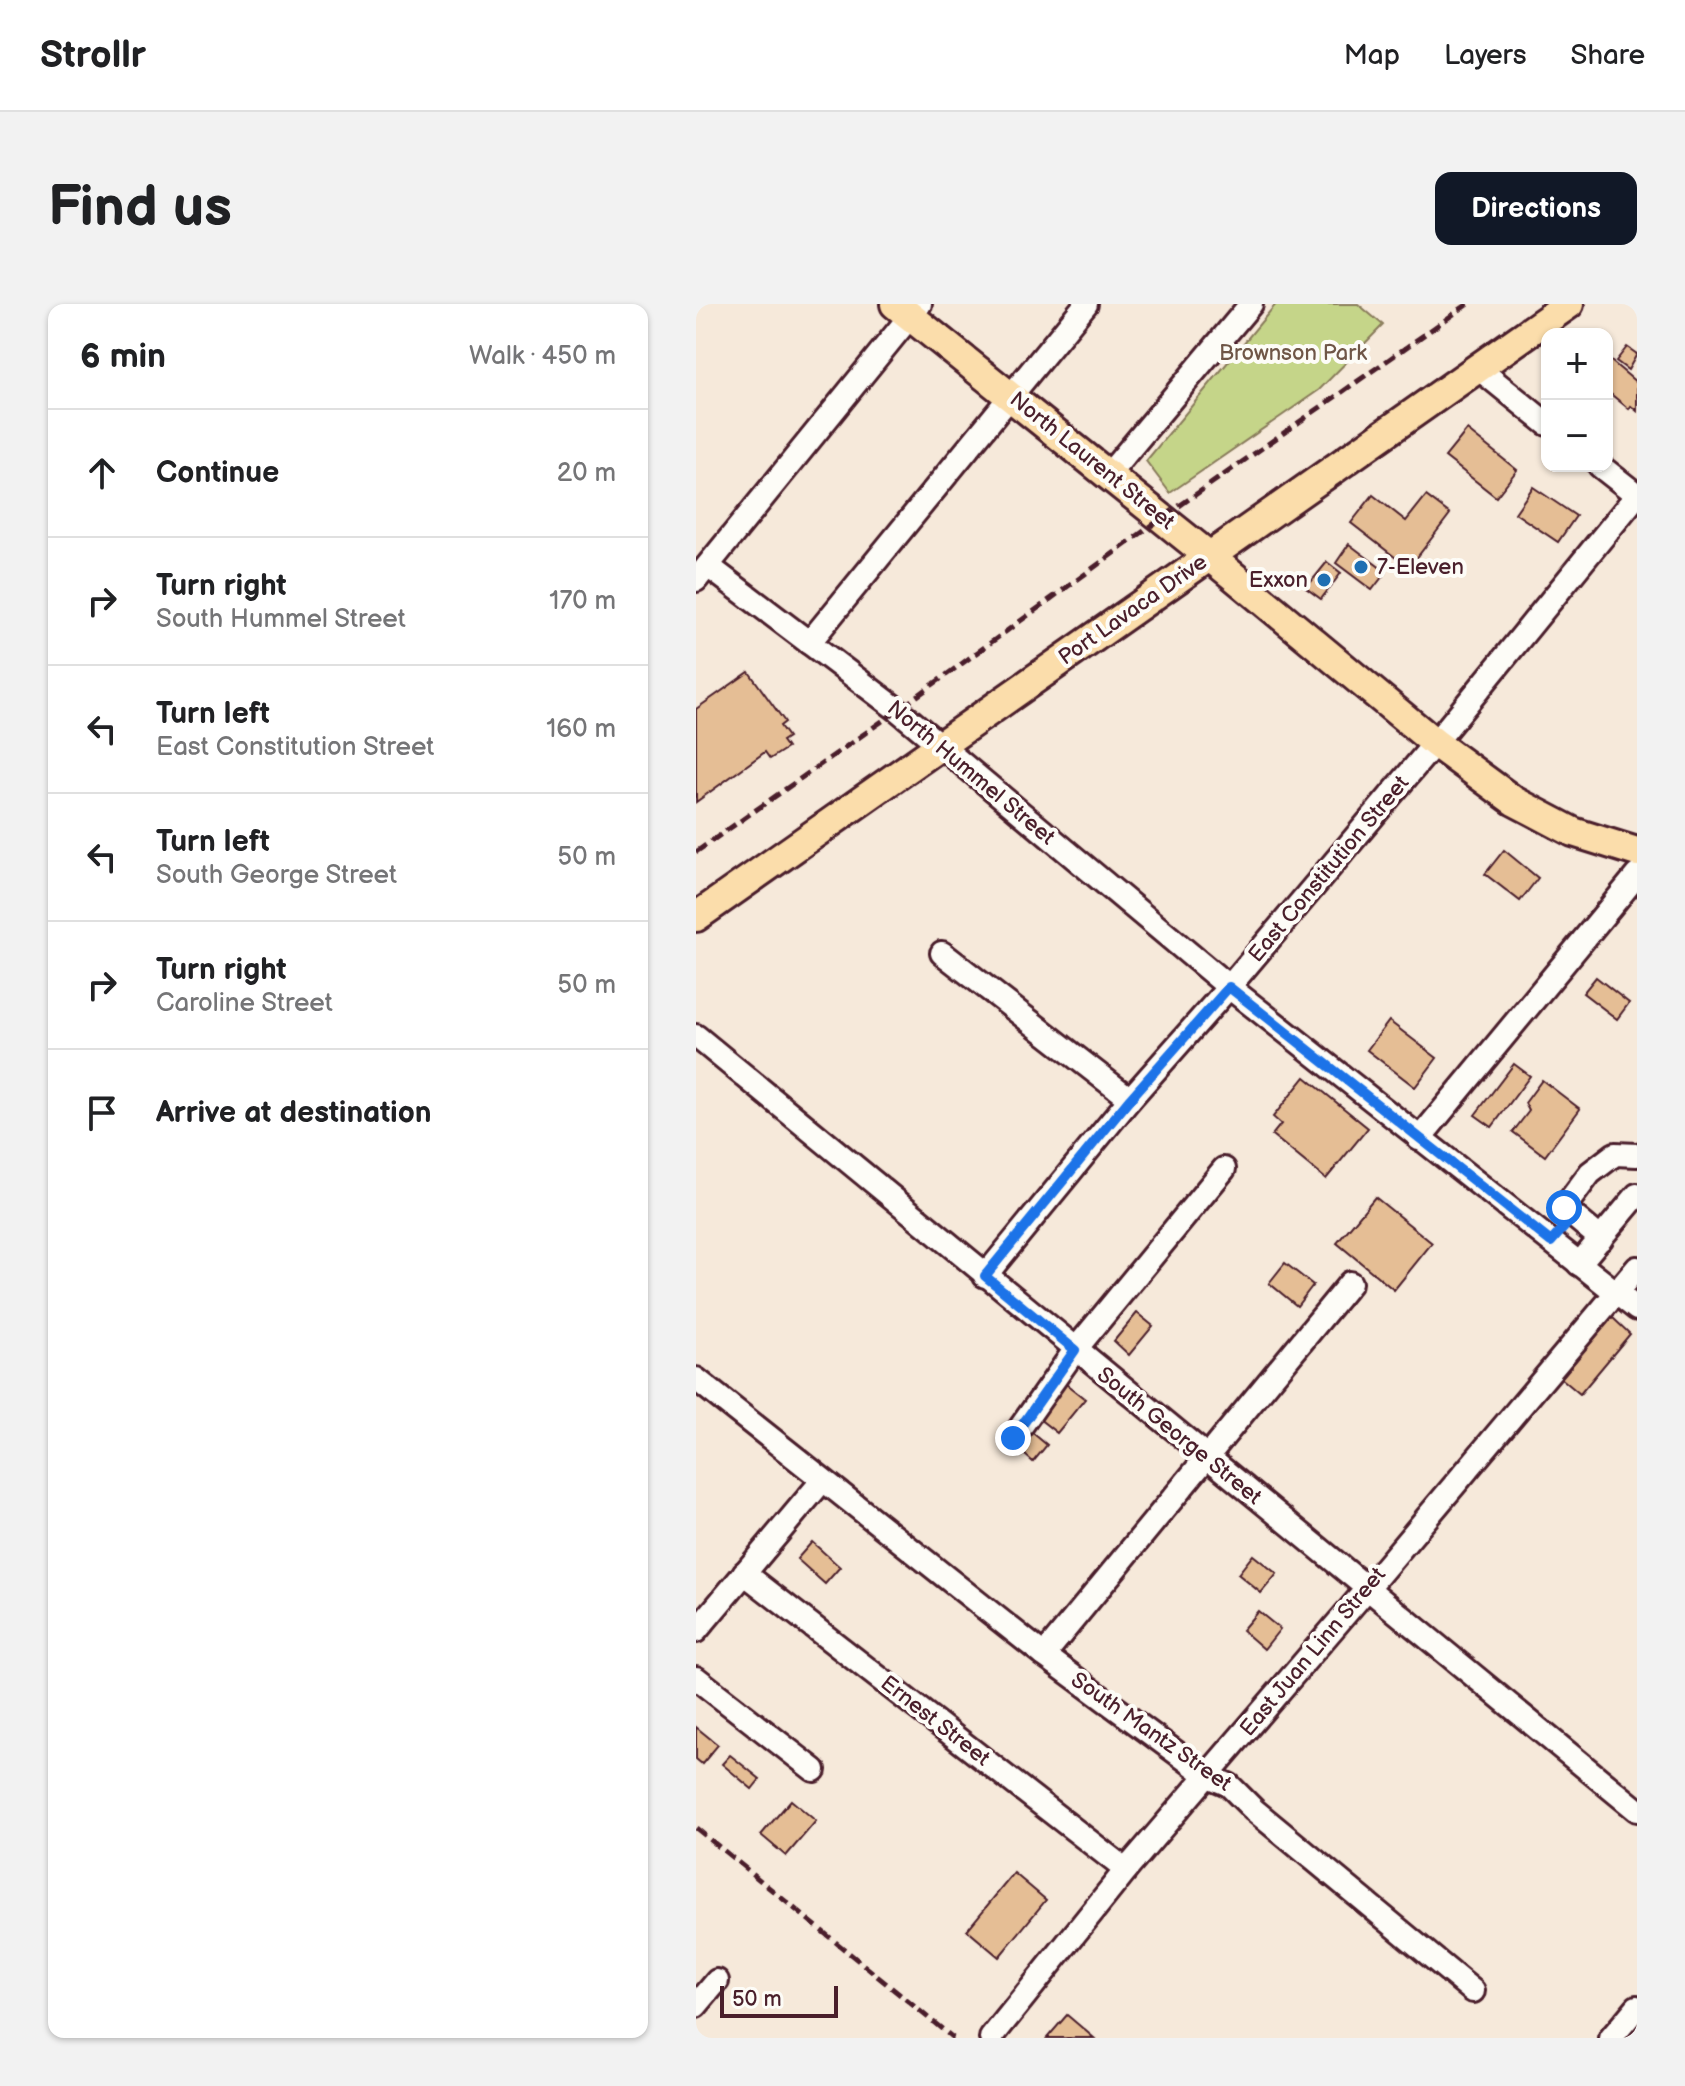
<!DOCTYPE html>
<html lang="en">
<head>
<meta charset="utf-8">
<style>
  body { margin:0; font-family:"Balsamiq Sans",sans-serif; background:#f2f2f2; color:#202124 }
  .controls { position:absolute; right:24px; top:24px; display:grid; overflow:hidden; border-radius:16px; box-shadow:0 2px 6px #0004 }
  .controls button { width:72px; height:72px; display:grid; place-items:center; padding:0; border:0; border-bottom:2px solid #e0e0e0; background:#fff; color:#202124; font:40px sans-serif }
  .scale { position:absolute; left:24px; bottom:20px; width:118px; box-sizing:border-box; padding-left:8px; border:4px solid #4a1f2b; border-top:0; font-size:22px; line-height:28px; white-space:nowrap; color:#4a1f2b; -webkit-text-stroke:6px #fdfcf7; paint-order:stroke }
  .stop { position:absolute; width:24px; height:24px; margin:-18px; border:6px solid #1a73e8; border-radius:50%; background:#fff }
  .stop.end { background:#1a73e8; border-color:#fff; box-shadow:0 2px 8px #0008 }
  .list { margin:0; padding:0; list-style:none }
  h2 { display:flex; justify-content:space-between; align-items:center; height:104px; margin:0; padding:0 32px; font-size:34px }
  h2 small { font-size:26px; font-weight:400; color:#757577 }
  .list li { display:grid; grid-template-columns:52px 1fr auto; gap:24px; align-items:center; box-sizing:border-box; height:128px; padding:0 32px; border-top:2px solid #e0e0e0 }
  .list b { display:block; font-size:30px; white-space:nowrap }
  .list p { margin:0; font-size:26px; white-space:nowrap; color:#757577 }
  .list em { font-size:26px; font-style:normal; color:#757577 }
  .icon { flex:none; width:44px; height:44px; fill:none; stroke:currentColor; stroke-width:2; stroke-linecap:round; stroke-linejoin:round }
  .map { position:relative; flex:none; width:941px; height:1734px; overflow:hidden; border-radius:16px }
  header { display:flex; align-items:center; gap:48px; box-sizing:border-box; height:112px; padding:0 40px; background:#fff; border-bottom:2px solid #e0e0e0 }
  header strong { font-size:38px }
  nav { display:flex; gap:44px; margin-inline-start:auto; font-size:28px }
  .intro { display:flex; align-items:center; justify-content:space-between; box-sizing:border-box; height:192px; padding:0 48px }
  h1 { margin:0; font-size:56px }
  .button { padding:20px 36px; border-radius:16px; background:#111827; color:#fff; font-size:28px; font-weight:700 }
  main { display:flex; gap:48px; padding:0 48px }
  aside { flex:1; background:#fff; border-radius:16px; box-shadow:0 2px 6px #0004 }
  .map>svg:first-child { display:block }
</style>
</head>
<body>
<header>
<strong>Strollr</strong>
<nav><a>Map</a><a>Layers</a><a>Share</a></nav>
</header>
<div class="intro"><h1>Find us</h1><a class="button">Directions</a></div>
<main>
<aside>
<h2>6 min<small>Walk · 450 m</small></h2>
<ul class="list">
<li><svg class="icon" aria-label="ahead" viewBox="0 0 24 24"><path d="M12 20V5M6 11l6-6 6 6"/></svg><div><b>Continue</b></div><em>20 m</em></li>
<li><svg class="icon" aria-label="right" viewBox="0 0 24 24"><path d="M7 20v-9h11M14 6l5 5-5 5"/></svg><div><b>Turn right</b><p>South Hummel Street</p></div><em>170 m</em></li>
<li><svg class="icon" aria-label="left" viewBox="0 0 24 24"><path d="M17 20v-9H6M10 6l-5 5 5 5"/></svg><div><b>Turn left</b><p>East Constitution Street</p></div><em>160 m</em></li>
<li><svg class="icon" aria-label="left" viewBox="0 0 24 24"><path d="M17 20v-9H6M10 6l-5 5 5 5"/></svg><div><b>Turn left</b><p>South George Street</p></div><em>50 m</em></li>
<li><svg class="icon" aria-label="right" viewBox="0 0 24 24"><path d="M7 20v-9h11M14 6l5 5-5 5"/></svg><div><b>Turn right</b><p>Caroline Street</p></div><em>50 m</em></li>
<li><svg class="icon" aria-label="arrive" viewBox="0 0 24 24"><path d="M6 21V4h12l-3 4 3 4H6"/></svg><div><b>Arrive at destination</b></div></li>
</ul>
</aside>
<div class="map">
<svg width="941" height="1734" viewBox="0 0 941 1734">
  <rect width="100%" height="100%" fill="#f6e9da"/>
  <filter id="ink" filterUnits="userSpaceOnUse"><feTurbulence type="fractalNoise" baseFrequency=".0125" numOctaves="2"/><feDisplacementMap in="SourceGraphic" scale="16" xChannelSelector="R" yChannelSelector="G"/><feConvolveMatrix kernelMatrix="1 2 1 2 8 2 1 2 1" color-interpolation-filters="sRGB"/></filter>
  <g filter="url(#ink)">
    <polygon fill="#c5d589" stroke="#887a5a" stroke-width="2" points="580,0 662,0 687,21 623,86 474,189 450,157"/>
    <g fill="#e5be95" stroke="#4a1f2b" stroke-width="2">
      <polygon points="931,43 941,50 932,66 920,57"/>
      <polygon points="911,57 915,57 941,79 941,107 935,102 933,105 911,87"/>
      <polygon points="771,126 821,166 800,193 749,153"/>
      <polygon points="837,183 880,212 862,238 819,209"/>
      <polygon points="677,191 710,217 730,192 754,210 713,264 655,219"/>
      <polygon points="653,240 690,268 676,286 640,259"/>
      <polygon points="631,258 645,269 625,295 610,284"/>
      <polygon points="53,368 89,418 84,422 92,433 86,437 91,444 74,455 69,448 0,498 0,405"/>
      <polygon points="808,546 842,574 824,597 789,570"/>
      <polygon points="900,673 933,699 921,715 887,689"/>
      <polygon points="693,717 741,754 719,783 671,746"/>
      <polygon points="818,760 834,772 796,823 779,811"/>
      <polygon points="609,773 672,824 630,875 576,831 585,820 577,813"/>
      <polygon points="846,776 884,805 849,852 817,828 833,807 829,799"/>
      <polygon points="679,893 736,939 698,986 641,939"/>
      <polygon points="589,959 617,981 601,1002 573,979"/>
      <polygon points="441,1009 457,1022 433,1051 418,1037"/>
      <polygon points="916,1013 934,1030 884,1090 865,1074"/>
      <polygon points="370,1080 389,1095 361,1129 342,1114"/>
      <polygon points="333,1126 351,1141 337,1158 319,1142"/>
      <polygon points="116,1238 144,1263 129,1280 101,1255"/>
      <polygon points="557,1251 581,1270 565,1289 542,1270"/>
      <polygon points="562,1307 584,1325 568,1345 546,1326"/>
      <polygon points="0,1423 22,1441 6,1460 0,1455"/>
      <polygon points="34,1451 64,1475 56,1485 26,1460"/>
      <polygon points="95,1496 120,1517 90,1552 65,1531"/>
      <polygon points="318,1569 350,1596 303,1653 271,1626"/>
      <polygon points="371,1711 398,1734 351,1734"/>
    </g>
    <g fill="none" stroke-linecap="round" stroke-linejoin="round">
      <defs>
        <g id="minor">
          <polyline points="782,64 851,120"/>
          <polyline points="904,162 941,191"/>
          <polyline points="412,171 555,0"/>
          <polyline points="12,262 202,406 533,683 941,1005"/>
          <polyline points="0,276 224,0"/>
          <polyline points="113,339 390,0"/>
          <polyline points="246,649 434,795"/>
          <polyline points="0,732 941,1506"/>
          <polyline points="723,835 941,571"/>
          <polyline points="905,935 868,904 894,869 919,850 941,851"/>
          <polyline points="883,960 941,891"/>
          <polyline points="289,972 434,795 533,683 739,439 941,191"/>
          <polyline points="0,1075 348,1351 512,1472 533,1481 558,1506 777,1687"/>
          <polyline points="317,1134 379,1046 528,865"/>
          <polyline points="48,1269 430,1566"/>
          <polyline points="0,1327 126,1177"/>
          <polyline points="348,1351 654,979"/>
          <polyline points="0,1374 118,1466"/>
          <polyline points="0,1702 21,1677"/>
          <polyline points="295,1734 430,1566 670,1286 941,964"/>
          <polyline points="915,1734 941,1703"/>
        </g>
        <g id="major">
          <polyline points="199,0 513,252 739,439 818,497 877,528 941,548"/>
          <polyline points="0,613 873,0"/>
        </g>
      </defs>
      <use href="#minor" stroke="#4a1f2b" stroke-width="28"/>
      <use href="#major" stroke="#4a1f2b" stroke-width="34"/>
      <use href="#minor" stroke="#fdfcf7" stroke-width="22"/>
      <use href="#major" stroke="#fbddab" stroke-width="28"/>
      <g stroke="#4a1f2b" stroke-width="5" stroke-dasharray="12 6" stroke-linecap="butt">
        <polyline points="0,548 202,406 466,214 772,0"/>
        <polyline points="0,1524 257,1734"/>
      </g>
    </g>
  </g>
  <g fill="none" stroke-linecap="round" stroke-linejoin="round" filter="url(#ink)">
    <polyline stroke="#1a73e8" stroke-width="10" points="317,1134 379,1046 289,972 434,795 533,683 855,938 878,912 868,904"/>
  </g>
  <g fill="#1f6fb2" stroke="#fdfcf7" stroke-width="3">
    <circle cx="665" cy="263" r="8"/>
    <circle cx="628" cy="276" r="8"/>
  </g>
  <g text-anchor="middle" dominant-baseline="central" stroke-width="8" stroke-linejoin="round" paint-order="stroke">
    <g font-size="22" fill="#6f5647" stroke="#fdfcf7">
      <text x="597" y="49">Brownson Park</text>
    </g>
    <g font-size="22" fill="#4a1f2b" stroke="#fdfcf7">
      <text transform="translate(396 157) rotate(39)">North Laurent Street</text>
      <text transform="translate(437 306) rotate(-35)">Port Lavaca Drive</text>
      <text transform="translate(275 469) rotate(40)">North Hummel Street</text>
      <text transform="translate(633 565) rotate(-50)">East Constitution Street</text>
      <text transform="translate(483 1132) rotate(39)">South George Street</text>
      <text transform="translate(617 1348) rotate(-50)">East Juan Linn Street</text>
      <text transform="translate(239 1417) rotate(38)">Ernest Street</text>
      <text transform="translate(455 1428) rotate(35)">South Mantz Street</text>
    </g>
    <g font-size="22" fill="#4a1f2b" stroke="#fdfcf7" text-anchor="start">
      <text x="681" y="263">7-Eleven</text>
      <text x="612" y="276" text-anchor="end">Exxon</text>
    </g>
  </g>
</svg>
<div class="controls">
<button>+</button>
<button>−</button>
</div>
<div class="scale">50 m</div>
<div class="stop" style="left:868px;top:904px"></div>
<div class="stop end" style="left:317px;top:1134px"></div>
</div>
</main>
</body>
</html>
